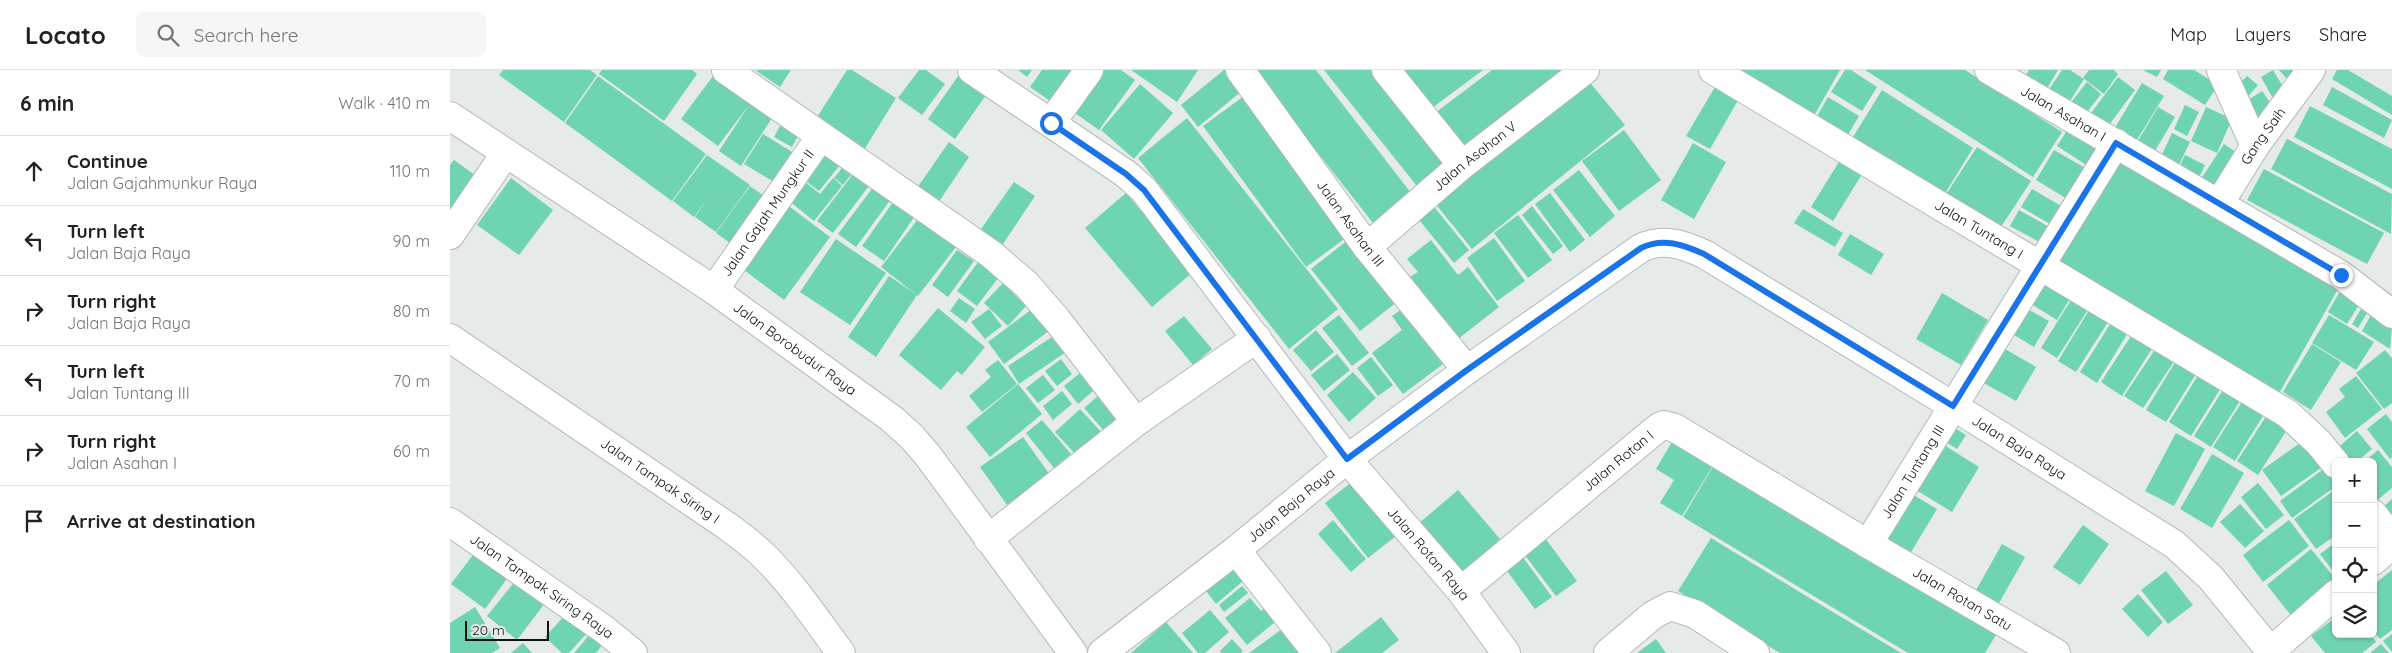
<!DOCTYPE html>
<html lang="en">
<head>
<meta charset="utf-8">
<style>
  body { margin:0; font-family:Quicksand,sans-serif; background:#f6f6f6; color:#222 }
  .controls { position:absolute; right:15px; bottom:15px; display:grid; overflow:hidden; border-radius:8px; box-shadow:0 1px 4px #0004 }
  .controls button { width:45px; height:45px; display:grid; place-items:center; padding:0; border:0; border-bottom:1px solid #e0e0e0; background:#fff; color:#222; font:25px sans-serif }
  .scale { position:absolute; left:15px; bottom:12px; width:84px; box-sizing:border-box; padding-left:5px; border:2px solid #101110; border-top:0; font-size:14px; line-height:18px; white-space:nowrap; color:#101110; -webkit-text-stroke:4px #e6eae8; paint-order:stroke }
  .stop { position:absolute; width:15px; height:15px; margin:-11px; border:4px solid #1a73e8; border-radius:50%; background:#fff }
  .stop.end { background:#1a73e8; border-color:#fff; box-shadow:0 1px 5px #0008 }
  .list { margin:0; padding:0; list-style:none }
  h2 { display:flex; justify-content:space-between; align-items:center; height:65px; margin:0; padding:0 20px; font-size:21px }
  h2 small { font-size:16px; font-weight:400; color:#767676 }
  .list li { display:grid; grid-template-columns:32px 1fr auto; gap:15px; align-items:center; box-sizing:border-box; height:70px; padding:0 20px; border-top:1px solid #e0e0e0 }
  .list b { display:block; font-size:19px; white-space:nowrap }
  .list p { margin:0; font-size:16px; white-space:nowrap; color:#767676 }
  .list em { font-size:16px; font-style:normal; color:#767676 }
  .icon { flex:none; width:28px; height:28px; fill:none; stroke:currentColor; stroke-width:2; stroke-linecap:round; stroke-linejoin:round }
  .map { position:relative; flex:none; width:1942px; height:583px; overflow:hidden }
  header { display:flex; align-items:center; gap:30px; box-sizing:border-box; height:70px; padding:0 25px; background:#fff; border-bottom:1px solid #e0e0e0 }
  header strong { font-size:24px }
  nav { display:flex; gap:28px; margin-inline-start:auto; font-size:18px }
  .search { width:350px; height:45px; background:#f6f6f6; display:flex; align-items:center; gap:12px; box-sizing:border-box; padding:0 18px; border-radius:8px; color:#767676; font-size:19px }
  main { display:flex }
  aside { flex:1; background:#fff }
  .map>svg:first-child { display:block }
</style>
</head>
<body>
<header>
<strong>Locato</strong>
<div class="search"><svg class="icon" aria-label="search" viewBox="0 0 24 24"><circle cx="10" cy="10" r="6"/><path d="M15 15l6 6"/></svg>Search here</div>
<nav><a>Map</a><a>Layers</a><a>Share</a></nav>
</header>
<main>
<aside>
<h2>6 min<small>Walk · 410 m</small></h2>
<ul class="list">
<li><svg class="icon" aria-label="ahead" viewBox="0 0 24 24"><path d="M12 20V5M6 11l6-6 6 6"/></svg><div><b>Continue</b><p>Jalan Gajahmunkur Raya</p></div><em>110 m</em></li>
<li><svg class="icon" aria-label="left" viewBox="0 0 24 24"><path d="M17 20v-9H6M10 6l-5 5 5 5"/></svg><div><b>Turn left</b><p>Jalan Baja Raya</p></div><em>90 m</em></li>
<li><svg class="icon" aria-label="right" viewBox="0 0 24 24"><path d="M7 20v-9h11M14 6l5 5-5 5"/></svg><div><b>Turn right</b><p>Jalan Baja Raya</p></div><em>80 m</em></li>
<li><svg class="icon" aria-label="left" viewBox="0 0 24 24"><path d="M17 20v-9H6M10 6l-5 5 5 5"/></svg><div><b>Turn left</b><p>Jalan Tuntang III</p></div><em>70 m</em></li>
<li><svg class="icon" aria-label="right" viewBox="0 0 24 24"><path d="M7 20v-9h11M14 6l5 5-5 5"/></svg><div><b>Turn right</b><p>Jalan Asahan I</p></div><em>60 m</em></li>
<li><svg class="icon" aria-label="arrive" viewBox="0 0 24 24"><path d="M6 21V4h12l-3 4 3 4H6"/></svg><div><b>Arrive at destination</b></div></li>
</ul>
</aside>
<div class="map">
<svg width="1942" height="583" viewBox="0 0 1942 583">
  <rect width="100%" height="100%" fill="#e6eae8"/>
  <g fill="#6fd4b0">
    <polygon points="53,0 140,0 147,5 114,52 49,5"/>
    <polygon points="152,0 242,0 247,4 214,51 149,4"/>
    <polygon points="305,0 341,0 330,17"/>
    <polygon points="397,0 402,0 446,28 414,80 366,49"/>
    <polygon points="469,0 476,0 495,14 472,45 448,28"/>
    <polygon points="568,0 582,0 577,7"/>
    <polygon points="592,0 626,0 606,35 580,17"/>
    <polygon points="641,0 671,0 685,10 649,60 615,36"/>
    <polygon points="681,0 748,0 727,32"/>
    <polygon points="774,0 785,0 798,16 748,57 731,35"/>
    <polygon points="803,0 866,0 961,123 923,153"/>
    <polygon points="874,0 932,0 1006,93 971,121"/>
    <polygon points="956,0 1033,0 982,38 954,1"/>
    <polygon points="1042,0 1120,0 1013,80 985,43"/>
    <polygon points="1274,0 1390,0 1361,51"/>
    <polygon points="1395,0 1401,0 1427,17 1412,41 1381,22"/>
    <polygon points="1415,0 1515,0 1612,62 1583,107"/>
    <polygon points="1579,0 1608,0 1595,22 1574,9"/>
    <polygon points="1612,0 1620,0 1634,9 1618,34 1598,21"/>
    <polygon points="1639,0 1664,0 1668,4 1654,24 1633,8"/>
    <polygon points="1693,0 1711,0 1707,7"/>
    <polygon points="1718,0 1744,0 1768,15 1755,35 1713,9"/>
    <polygon points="1823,0 1838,25 1825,32 1811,7"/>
    <polygon points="1829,0 1849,0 1838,10"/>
    <polygon points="1887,0 1898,0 1942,26 1942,45 1882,9"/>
    <polygon points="266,2 322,48 291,96 269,81 299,35 268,76 231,49"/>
    <polygon points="511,2 539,21 505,69 478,49"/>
    <polygon points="148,6 256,84 222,131 136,68 161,34 136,68 115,53"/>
    <polygon points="1797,6 1808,15 1794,31 1783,21"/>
    <polygon points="1668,7 1685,20 1656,59 1639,46"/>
    <polygon points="1137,9 1175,55 1022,179 984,132"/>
    <polygon points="1268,12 1291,25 1260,79 1236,66"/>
    <polygon points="1637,12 1651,24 1631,50 1616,39"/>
    <polygon points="1692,13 1714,26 1685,73 1663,61"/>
    <polygon points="690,14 723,43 684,89 651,60"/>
    <polygon points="1882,17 1942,50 1934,68 1873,35"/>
    <polygon points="1432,20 1523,78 1491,130 1400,72"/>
    <polygon points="801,21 904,162 856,197 753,56"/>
    <polygon points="1812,21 1826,41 1805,54 1792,34"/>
    <polygon points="1378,27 1409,46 1396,68 1365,50"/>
    <polygon points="1735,35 1749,42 1737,66 1724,59"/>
    <polygon points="1860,36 1942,79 1942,119 1844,67"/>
    <polygon points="1708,37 1725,47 1702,86 1685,76"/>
    <polygon points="1756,37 1782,49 1767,83 1741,71"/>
    <polygon points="737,48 888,239 839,279 688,88"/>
    <polygon points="330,56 348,66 342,77 324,67"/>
    <polygon points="1620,56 1650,75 1638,96 1607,76"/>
    <polygon points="1174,60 1211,110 1169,141 1132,91"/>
    <polygon points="1722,63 1740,72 1726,101 1708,93"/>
    <polygon points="313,64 347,85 329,115 294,94"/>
    <polygon points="1837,69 1942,124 1941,164 1821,99"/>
    <polygon points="499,72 519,87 488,133 467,118"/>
    <polygon points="1243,73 1276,92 1244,149 1211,130"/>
    <polygon points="1774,74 1792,86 1765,127 1747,115"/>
    <polygon points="378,77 394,90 369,121 352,108"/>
    <polygon points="1527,77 1581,111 1547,163 1493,129"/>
    <polygon points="1665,77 1892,212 1827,327 1599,192"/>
    <polygon points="1604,80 1637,99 1619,130 1586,110"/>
    <polygon points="257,85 300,115 266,162 245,147 258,128 244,147 223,131"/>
    <polygon points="1735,85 1755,95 1746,114 1726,104"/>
    <polygon points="1392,87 1414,101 1383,151 1361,137"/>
    <polygon points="4,90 33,111 0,158 0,95"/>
    <polygon points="396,93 404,101 393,115 384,108"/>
    <polygon points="1814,99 1934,163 1917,194 1797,130"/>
    <polygon points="406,100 422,112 383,163 367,151"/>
    <polygon points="1129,100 1165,146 1140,167 1103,120"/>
    <polygon points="61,108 103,140 69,185 27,155"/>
    <polygon points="383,108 392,116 364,151 338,130 354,111 370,124"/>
    <polygon points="427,112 444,125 406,177 388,164"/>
    <polygon points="564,112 585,126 551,177 529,162"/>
    <polygon points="300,116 321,131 287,178 266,163"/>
    <polygon points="1582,119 1613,137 1602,155 1571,137"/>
    <polygon points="676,123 743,202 702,237 635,158"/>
    <polygon points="1100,123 1135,170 1120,182 1085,134"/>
    <polygon points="446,128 467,143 434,191 412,176"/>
    <polygon points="981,133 1019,180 1004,193 966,146"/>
    <polygon points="336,134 380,167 334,230 290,197"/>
    <polygon points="1082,136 1113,176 1103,184 1072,145"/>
    <polygon points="1353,139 1393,163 1385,177 1344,153"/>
    <polygon points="1569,140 1601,158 1593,174 1560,156"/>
    <polygon points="472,144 509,173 468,226 431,197"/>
    <polygon points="1068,145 1102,190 1078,208 1044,163"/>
    <polygon points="1400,164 1434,184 1421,205 1388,185"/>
    <polygon points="903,166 952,228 910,261 861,199"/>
    <polygon points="1044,168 1075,211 1047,231 1017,188"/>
    <polygon points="386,169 436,203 400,255 350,222"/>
    <polygon points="981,170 1008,205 1018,197 1049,237 1008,269 960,207 968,202 957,189"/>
    <polygon points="507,180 524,191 498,227 482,215"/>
    <polygon points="531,188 551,204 527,236 507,221"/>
    <polygon points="439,206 467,225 426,287 398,267"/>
    <polygon points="1590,207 1621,227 1607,250 1575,230"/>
    <polygon points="553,213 576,236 558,256 534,233"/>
    <polygon points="1892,218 1912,230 1897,254 1878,242"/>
    <polygon points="1492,223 1538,250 1511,295 1466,269"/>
    <polygon points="1623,227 1639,238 1607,288 1591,278"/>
    <polygon points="509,228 525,239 516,253 500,241"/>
    <polygon points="960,233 995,279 986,286 993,294 953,324 922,283 952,260 942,246"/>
    <polygon points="1570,235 1599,251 1584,277 1556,260"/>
    <polygon points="586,236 603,258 554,294 538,272"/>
    <polygon points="1641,237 1660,249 1626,302 1608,291"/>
    <polygon points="488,238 535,277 512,305 507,301 491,320 449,285"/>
    <polygon points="539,239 552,256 535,269 521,252"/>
    <polygon points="1911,239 1917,243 1908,258 1902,254"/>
    <polygon points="889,245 919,283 902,296 872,258"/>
    <polygon points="1879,245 1924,272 1906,300 1862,273"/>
    <polygon points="1921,245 1942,257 1940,279 1912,261"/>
    <polygon points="734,246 762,279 743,295 715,261"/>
    <polygon points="1664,248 1681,258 1647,313 1630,302"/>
    <polygon points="866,260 884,282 861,301 843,280"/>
    <polygon points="608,263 619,280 569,314 558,296"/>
    <polygon points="1683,263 1703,277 1672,326 1651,312"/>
    <polygon points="1862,274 1891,292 1861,340 1833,322"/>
    <polygon points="1550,276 1586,297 1566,331 1530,311"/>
    <polygon points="1706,278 1725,290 1693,338 1674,326"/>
    <polygon points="1935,280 1942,288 1942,333 1934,339 1906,303"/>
    <polygon points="887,284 900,300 874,321 861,305"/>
    <polygon points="1729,286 1749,299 1716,352 1696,340"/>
    <polygon points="921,287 943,315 928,326 907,298"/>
    <polygon points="611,289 622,304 607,316 595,301"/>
    <polygon points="548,290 567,314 532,342 519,326 541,307 535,300"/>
    <polygon points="636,298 650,315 628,334 614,316"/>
    <polygon points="1752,299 1774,313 1741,366 1719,352"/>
    <polygon points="903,302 926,328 899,352 877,325"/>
    <polygon points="593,305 605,320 588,333 576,318"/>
    <polygon points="1906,306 1932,339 1895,368 1876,342 1895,327 1889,319"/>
    <polygon points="568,314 592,344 540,387 516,357"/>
    <polygon points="1776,315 1793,326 1761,377 1744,366"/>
    <polygon points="655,320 676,344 655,362 634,338"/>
    <polygon points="612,321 622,334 603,350 593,336"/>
    <polygon points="1795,327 1816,341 1785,391 1763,377"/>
    <polygon points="630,339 653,364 628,387 605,362"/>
    <polygon points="1819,342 1840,355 1808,405 1787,391"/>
    <polygon points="1936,344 1942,352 1942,387 1940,389 1917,359"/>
    <polygon points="592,350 621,384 604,398 576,363"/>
    <polygon points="1500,355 1516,365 1507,379 1491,369"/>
    <polygon points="1907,361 1922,379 1906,392 1893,392 1884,381"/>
    <polygon points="1726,363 1755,379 1724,436 1695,421"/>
    <polygon points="1860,366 1878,393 1831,426 1812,400"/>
    <polygon points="573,367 600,405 557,435 530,397"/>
    <polygon points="1223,370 1264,394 1232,446 1210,433 1224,410 1206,399"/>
    <polygon points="1486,370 1529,397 1502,442 1458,415"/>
    <polygon points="1928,380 1942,397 1942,418 1925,432 1923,429 1923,392 1914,392"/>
    <polygon points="1762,384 1794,403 1762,458 1730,439"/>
    <polygon points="1264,395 1546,565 1535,583 1458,583 1233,447"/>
    <polygon points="1879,395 1886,404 1886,416 1842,448 1830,431"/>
    <polygon points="907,408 950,463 918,488 875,433"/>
    <polygon points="1808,413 1834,445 1816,459 1791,427"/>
    <polygon points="1886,419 1886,465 1866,479 1844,449"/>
    <polygon points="1008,420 1050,469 1011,504 968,454"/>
    <polygon points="1455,420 1487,439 1455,492 1424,473"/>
    <polygon points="1942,429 1942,450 1931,439"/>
    <polygon points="1790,434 1814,461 1795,478 1770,452"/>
    <polygon points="883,450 916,489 901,502 868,464"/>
    <polygon points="1839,450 1859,476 1813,512 1793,485"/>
    <polygon points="1633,455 1659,474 1630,515 1603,497"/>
    <polygon points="1092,464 1127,511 1106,526 1071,480"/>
    <polygon points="1261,468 1353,524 1451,583 1330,583 1228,521"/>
    <polygon points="1886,472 1886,505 1870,484"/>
    <polygon points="1552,474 1575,487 1544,542 1521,529"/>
    <polygon points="1861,479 1886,510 1886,514 1843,548 1817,515"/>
    <polygon points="26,481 59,506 35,539 1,514"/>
    <polygon points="1069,482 1102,527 1085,539 1052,494"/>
    <polygon points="782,486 799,506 766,534 750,513"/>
    <polygon points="1942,500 1942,560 1930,569 1923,561 1923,515"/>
    <polygon points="1716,501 1743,535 1718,554 1691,520"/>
    <polygon points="66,510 95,533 67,570 37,546"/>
    <polygon points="792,516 798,523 774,542 769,535"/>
    <polygon points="1688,524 1713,552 1698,567 1672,539"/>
    <polygon points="800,528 811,541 820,533 831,547 797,575 775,548"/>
    <polygon points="25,537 50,578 42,583 0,583 0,553"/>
    <polygon points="760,540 779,562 755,583 748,583 732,563"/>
    <polygon points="116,544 137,563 119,583 112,583 95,567"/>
    <polygon points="931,547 949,570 932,583 885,583"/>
    <polygon points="1886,547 1886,564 1921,564 1926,572 1912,583 1875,583 1861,566"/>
    <polygon points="716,552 743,583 681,583"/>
    <polygon points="840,553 861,583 799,583"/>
    <polygon points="141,563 153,574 146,583 124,583"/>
    <polygon points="1942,564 1942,582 1933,571"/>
    <polygon points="782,569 793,581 791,583 772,583 770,581"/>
    <polygon points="1206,569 1216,583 1187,583"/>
    <polygon points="73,573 82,583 61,583"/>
    <polygon points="1931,574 1939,583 1920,583"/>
  </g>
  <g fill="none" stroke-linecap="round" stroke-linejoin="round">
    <defs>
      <g id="street">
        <polyline points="276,0 541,184 576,214 607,250 686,352"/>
        <path id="s1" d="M522,0l154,104 18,16 203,269 114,132 45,62"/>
        <path id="s2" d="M790,0l127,177 100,123"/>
        <polyline points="936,0 1012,95"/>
        <path id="s3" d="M1263,0l575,344 31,29 17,21"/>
        <path id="s4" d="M1539,0l352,205 51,39"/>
        <polyline points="1771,0 1805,76"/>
        <polyline points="601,53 639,0"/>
        <path id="s5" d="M1769,134l36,-58 56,-76"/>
        <polyline points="0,165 55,84"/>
        <path id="s6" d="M917,177l95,-82 123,-95"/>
        <path id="s7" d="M264,220l107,-154"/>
        <path id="s8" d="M0,268l277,188c14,10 27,20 39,32 29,29 51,63 75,95"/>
        <polyline points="1923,444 1942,468"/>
        <path id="s9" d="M0,452l155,108 28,23"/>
        <polyline points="538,469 686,352 807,268"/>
        <path id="s10" d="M1418,474l248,-401"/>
        <polyline points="786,480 867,583"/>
        <polyline points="1923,491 1942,475"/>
        <path id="s11" d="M1011,521l198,-164 5,-2 11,3 193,116 188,109"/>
        <polyline points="1821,581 1886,524"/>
        <path id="s12" d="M652,583l134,-103 111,-91 120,-89 174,-122c22,-11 43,-3 63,6l249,152 221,138 37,34 61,75"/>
        <polyline points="1158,583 1203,545 1220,536 1245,544 1305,583"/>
      </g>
      <g id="secondary">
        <path id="s13" d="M0,46l264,174 178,129 20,18 17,20 144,196"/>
      </g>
    </defs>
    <use href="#street" stroke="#b5b9b7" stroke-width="30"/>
    <use href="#secondary" stroke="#b5b9b7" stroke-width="30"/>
    <use href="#street" stroke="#fff" stroke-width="28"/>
    <use href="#secondary" stroke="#fff" stroke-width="28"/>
  </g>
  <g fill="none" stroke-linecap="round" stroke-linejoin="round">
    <path stroke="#1a73e8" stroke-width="6" d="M601,53l75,51 18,16 203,269 120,-89 174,-122c22,-11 43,-3 63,6l249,152 163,-263 225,132"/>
  </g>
  <g text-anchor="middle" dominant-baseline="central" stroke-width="4" stroke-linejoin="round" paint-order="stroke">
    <g font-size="14" fill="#101110" stroke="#e6eae8">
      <text stroke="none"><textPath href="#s4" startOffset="86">Jalan Asahan I</textPath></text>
      <text stroke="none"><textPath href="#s5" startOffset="81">Gang Saih</textPath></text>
      <text stroke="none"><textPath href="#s6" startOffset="141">Jalan Asahan V</textPath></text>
      <text stroke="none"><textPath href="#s7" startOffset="94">Jalan Gajah Mungkur II</textPath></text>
      <text stroke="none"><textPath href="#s2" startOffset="189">Jalan Asahan III</textPath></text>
      <text stroke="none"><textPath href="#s3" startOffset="310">Jalan Tuntang I</textPath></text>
      <text stroke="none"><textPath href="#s13" startOffset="416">Jalan Borobudur Raya</textPath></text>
      <text stroke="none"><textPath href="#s12" startOffset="1110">Jalan Baja Raya</textPath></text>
      <text stroke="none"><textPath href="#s11" startOffset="204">Jalan Rotan I</textPath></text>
      <text stroke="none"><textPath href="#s10" startOffset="85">Jalan Tuntang III</textPath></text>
      <text stroke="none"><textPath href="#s8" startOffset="254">Jalan Tampak Siring I</textPath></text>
      <text stroke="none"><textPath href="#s12" startOffset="240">Jalan Baja Raya</textPath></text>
      <text stroke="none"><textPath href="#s1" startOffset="672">Jalan Rotan Raya</textPath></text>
      <text stroke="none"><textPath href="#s9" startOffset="112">Jalan Tampak Siring Raya</textPath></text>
      <text stroke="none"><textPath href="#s11" startOffset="608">Jalan Rotan Satu</textPath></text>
    </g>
  </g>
</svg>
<div class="controls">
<button>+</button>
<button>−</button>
<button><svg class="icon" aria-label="locate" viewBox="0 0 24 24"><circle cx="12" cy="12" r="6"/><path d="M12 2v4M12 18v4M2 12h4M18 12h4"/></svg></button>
<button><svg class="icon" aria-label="layers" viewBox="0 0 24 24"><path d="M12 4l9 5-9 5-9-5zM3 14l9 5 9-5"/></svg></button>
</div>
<div class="scale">20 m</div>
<div class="stop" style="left:601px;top:53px"></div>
<div class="stop end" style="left:1891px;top:205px"></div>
</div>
</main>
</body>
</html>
